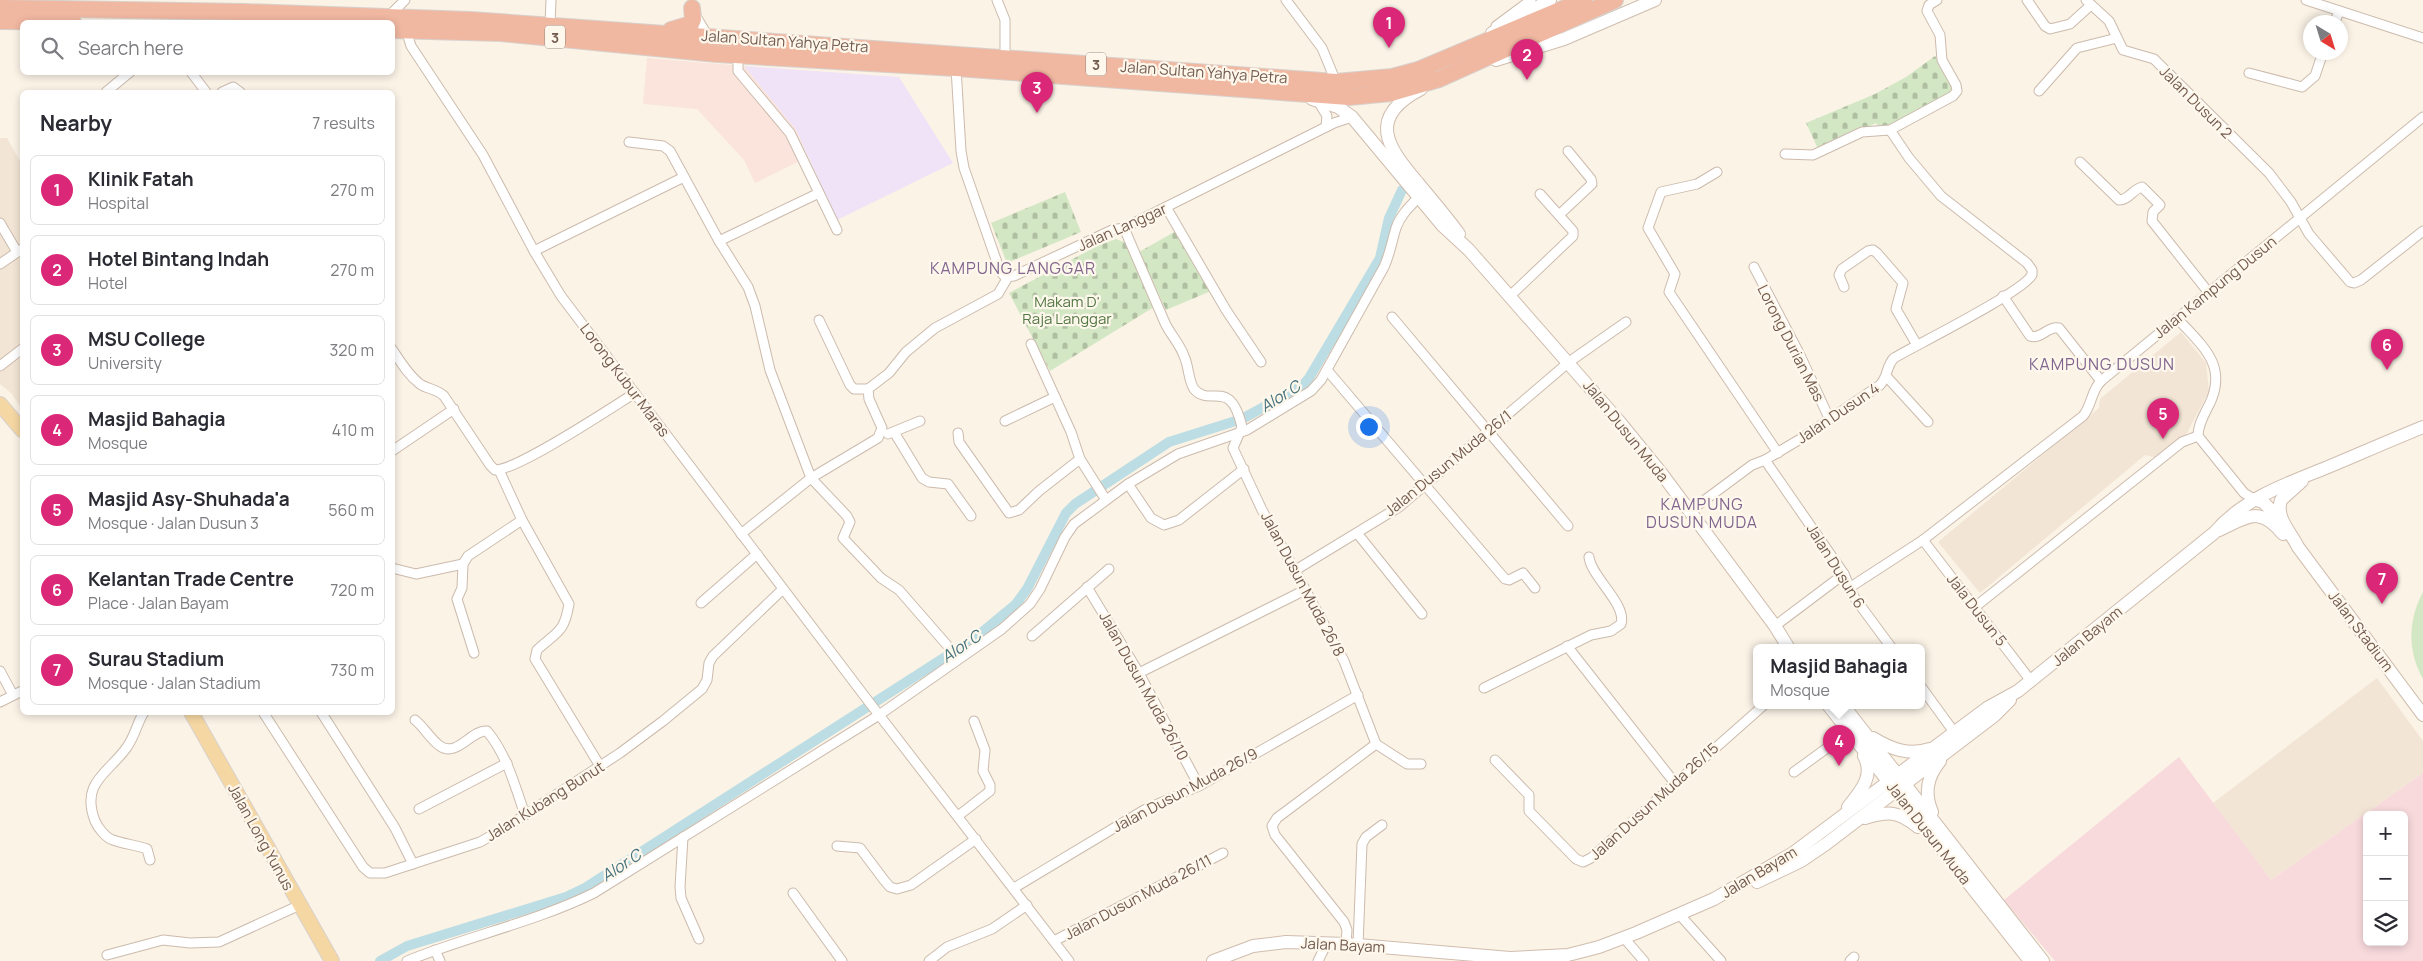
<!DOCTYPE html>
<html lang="en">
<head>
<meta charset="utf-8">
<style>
  body { margin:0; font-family:Manrope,sans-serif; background:#f7f7f7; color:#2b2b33 }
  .controls { position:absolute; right:15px; bottom:15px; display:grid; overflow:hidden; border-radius:8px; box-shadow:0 2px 8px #0003 }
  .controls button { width:45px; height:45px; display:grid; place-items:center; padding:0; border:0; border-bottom:1px solid #e1e1e2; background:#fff; color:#2b2b33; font:25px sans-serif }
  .compass { position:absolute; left:2303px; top:15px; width:45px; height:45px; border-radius:50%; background:#fff; box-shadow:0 2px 8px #0003; rotate:142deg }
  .you { position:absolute; left:1368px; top:426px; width:18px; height:18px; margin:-12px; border:4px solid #fff; border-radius:50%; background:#1a73e8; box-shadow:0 0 0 8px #1a73e833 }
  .badge { display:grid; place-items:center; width:32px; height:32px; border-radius:50%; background:#db2777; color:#fff; font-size:16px; font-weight:700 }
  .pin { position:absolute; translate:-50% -41px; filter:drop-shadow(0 1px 2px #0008) }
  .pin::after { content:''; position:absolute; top:26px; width:18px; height:15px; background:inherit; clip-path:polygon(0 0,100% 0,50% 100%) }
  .popup { position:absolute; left:1753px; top:644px; width:172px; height:65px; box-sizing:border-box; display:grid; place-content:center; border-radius:8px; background:#fff; filter:drop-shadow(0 1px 4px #0005); font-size:16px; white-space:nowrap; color:#7c7c81 }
  .popup b { font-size:19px; color:#2b2b33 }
  .popup::after { content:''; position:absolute; left:50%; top:100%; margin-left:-10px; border:10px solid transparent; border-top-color:#fff }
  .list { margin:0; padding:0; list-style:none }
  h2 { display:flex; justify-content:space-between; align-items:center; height:65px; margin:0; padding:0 20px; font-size:21px }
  h2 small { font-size:16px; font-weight:400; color:#7c7c81 }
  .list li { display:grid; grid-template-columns:32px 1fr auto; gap:15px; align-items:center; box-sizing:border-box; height:70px; margin:0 10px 10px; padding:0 10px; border:1px solid #e1e1e2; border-radius:8px }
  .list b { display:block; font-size:19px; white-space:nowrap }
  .list p { margin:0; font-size:16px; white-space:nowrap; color:#7c7c81 }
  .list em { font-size:16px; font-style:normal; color:#7c7c81 }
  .icon { flex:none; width:28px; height:28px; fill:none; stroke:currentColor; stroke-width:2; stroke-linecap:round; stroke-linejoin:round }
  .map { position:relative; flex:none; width:2423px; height:961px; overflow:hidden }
  .search { position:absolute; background:#fff; box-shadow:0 2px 8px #0003; left:20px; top:20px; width:375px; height:55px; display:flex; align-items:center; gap:12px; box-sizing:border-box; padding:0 18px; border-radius:8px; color:#7c7c81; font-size:19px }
  .panel { position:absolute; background:#fff; box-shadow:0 2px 8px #0003; left:20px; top:90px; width:375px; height:625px; border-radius:8px }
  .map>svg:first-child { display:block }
</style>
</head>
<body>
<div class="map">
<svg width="2423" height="961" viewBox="0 0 2423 961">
  <defs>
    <pattern id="cemetery-stones" width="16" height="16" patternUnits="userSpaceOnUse" patternTransform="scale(1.25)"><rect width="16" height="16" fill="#d3e7c5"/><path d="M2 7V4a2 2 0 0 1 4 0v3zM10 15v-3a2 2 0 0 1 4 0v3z" fill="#b0bea2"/></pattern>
  </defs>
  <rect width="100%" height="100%" fill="#fbf3e6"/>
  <g fill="#f2e5d5">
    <polygon points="0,138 7,138 22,165 22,409 11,393 0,384"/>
    <polygon points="2181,332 2206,363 2209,391 2187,433 2157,458 2145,455 1980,593 1938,542 2099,408 2100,399"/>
    <polygon points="2377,678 2423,741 2423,773 2271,880 2213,803"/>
  </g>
  <polygon fill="#fae4db" points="647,58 744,66 796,130 808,157 755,183 744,160 697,109 643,104"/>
  <polygon fill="#f0e3f7" points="744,66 899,77 953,163 837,220 796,130"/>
  <path fill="#f8dadd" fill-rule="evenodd" d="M2179,757l92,123 152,-107v188h-368l-51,-61zM2367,815h37v127h-37z"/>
  <g fill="url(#cemetery-stones)">
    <polygon points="1935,56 1954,88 1949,95 1882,131 1876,123 1819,151 1806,123 1875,94 1906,77"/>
    <polygon points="1065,192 1081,232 1007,263 991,223"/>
    <polygon points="1176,231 1211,291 1166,310 1139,252"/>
    <polygon points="1116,239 1127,243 1154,307 1050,371 1009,293 1099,245"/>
  </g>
  <path fill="#d3e7c5" d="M2423,592v87c-16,-28 -15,-59 0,-87z"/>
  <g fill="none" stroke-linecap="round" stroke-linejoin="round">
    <polyline stroke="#bcdde3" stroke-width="10" points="380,961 407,946 566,897 585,888 975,638 1016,604 1027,589 1066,513 1075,504 1169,442 1242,419 1302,386 1309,378 1380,258 1389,218 1402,190"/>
    <defs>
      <g id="street">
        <polyline points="997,0 1005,20 1005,58"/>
        <polyline points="1286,0 1322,48 1336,82"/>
        <polyline points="2027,0 2045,26 2050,29 2070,24 2091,5"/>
        <polyline points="2086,0 2109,21 2123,50 2154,59 2269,173 2291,202 2309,234 2350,282 2354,283 2361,280 2423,231"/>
        <polyline points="2306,0 2423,38"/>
        <polyline points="694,13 709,38"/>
        <polyline points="387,18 405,0"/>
        <polyline points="2335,22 2339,11"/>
        <polyline points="550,24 551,0"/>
        <polyline points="1496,26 1531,0"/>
        <polyline points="406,30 411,46 483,155 534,251 561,296 866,698 1069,961"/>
        <polyline points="738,55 738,71 790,133 837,230"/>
        <polyline points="956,68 961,151 964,168 1000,271 1005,277 1014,276 1112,230 1124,228 1334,123 1352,117"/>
        <polyline points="191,72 206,92"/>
        <polyline points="2249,73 2302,87 2315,76 2323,52"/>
        <polyline points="2039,91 2077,48 2117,38"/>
        <polyline points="106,92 130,72"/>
        <polyline points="222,92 233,87 240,92"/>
        <polyline points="1318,101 1327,116 1326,127"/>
        <polyline points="629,142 663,146 670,151 719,241 748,287 755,306 770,370 811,478 847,516 850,522 843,538 881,578 899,590 947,645"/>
        <polyline points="1785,154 1813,155 1862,132 1890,130 1953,96 1957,91 1956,85 1942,60 1940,35 1927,11 1929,5 1937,0"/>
        <path d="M2080,162l39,38c10,0 14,-11 23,-13l18,18 -7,7 -1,9 57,72"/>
        <polyline points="1717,172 1697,184 1661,192 1648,228 1675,274 1669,292 1778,453"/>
        <polyline points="1166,207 1226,310 1261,362"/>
        <polyline points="1559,215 1592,184 1591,179 1568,151"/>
        <polyline points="0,223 17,252"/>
        <path d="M1124,228c14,32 27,63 41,95 5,11 15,21 19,33 5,10 4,24 10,33 16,19 36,-13 48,38l-9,21 29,62 82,151 32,83"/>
        <polyline points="719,241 819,193"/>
        <polyline points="534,251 684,177"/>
        <polyline points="0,264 22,249"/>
        <polyline points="1754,267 1799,353 1829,418"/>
        <polyline points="1844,287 1839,275 1842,269 1868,251 1873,250 1877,253 1903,283 1896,309 1917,345"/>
        <polyline points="1510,296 1573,236 1573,231 1540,194"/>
        <path d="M2003,296l27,40c11,4 17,-10 29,-8l42,53"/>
        <polyline points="1392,317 1568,526"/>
        <path d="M2177,318c24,27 51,46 33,85 -5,10 -12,21 -12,33l46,57 10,6"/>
        <polyline points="819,320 850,385 854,389 868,389"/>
        <polyline points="1031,344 1071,432 1080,459 1106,500"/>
        <path d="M392,349c8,12 16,26 28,35 7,5 17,5 24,12l46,69 5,5c23,0 116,-62 140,-77"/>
        <polyline points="0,366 22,349"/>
        <polyline points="1327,370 1505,579 1509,580 1523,573 1535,588"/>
        <polyline points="1886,376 1928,422"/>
        <polyline points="1005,421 1055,397"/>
        <polyline points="894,432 922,478 929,482 948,484 971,516"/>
        <polyline points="958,433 959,442 1009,513 1019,510 1039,491 1080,459"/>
        <polyline points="888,434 920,421"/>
        <polyline points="392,451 454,409"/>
        <polyline points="1765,460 1844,574 1854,597 1891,647"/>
        <path d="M499,470l23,50 47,84c-5,29 -11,27 -32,46l-2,9 65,107"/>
        <polyline points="1128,484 1151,518 1164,525 1179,520 1244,469"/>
        <path d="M1690,511l62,-46 13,-5 37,-22 78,-53c8,-8 6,-19 14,-27 24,-14 127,-65 138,-83v-5l-5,-7 -86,-67 -32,-38 -19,-28"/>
        <polyline points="1357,533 1422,614"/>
        <polyline points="741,534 811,478 878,438 882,428 869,399 868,389 889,373 906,352 935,328 998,294 1008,277"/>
        <polyline points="1923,540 2031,681"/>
        <polyline points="392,568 416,574 463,564"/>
        <polyline points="1294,571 1399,507 1569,362 1626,322"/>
        <polyline points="1087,587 1139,673 1199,786"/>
        <path d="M1849,588l74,-48 160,-124c9,-11 8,-25 18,-35l322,-264"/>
        <polyline points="701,603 757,554"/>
        <polyline points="1975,607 2182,442 2198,436"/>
        <polyline points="1775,626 1844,574"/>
        <polyline points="1032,636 1109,569"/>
        <polyline points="1567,646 1674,782"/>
        <polyline points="474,653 457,599 462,588 463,564 468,556 522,520"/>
        <polyline points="0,671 13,695"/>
        <polyline points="1139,673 1305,590"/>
        <path d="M1484,688l107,-53 20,-4 10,-7c6,-20 -30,-47 -32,-67"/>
        <polyline points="1922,688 1954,732"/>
        <polyline points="0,702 22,691"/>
        <path d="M144,712c-7,11 -9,24 -17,35 -18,26 -47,35 -32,74 3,7 11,17 18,19 11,4 23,5 34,9l3,11"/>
        <polyline points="263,712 363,867 370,873 385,873 480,842 505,828 620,753 663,721 702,689 707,680 709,663 713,656 783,589"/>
        <polyline points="321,712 395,828 413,864"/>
        <path d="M415,720c9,7 16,20 25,26 17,12 32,-17 47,-15 20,24 28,55 38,84"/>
        <polyline points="1376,744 1407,764 1421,764"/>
        <polyline points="1495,760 1529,795 1529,811 1576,859 1583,862 1591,858 1764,705"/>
        <polyline points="1794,772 1849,732"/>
        <polyline points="419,809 507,763"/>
        <polyline points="958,816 990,791 990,785 983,771 985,750 974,721"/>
        <polyline points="683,837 680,887 681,898 699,939"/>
        <polyline points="837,846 860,848 884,880 890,887 897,889 911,885 976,839"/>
        <polyline points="1014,888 1144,810 1199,786 1358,695"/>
        <polyline points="793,893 842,961"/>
        <polyline points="1679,914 1721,961"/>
        <polyline points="1624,938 1644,961"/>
        <polyline points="1054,941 1223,853"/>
        <polyline points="1346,944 1347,930 1344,922 1275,835 1272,826 1277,818 1376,744"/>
        <polyline points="1358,945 1362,844 1366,837 1382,825"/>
        <polyline points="435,950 440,961"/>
        <polyline points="107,955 163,940 190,943 219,942 300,905"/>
        <path d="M407,961c61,-25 128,-39 187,-68l285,-178 123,-86 28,-25 10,-15 25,-52 9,-13 54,-40 50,-30 69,-24 64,-39 10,-11 63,-113c6,-13 8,-26 12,-39 4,-12 13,-21 22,-30"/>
        <polyline points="929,961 947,947 992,929 1027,905"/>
        <polyline points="1318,961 1327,943"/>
        <polyline points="1850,961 1854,957"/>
      </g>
      <g id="secondary">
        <polyline points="1492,33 1550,0"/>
        <polyline points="1496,60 1564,39 1655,0"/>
        <path d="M1421,89c-54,28 -35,57 -3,94 14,17 28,33 41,51"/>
        <polyline points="1312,99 1338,107 1352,117 1442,225 1469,250 1618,420 1662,474 1775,626 1788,647"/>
        <path d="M2302,481l-21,19c-6,18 10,32 17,47l125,168"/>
        <polyline points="2254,499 2263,502 2281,520"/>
        <path d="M2219,530c29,-13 41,-25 64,4"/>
        <polyline points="1828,705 2030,961"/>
        <polyline points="1843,705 2043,961"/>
        <path d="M1873,738c18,11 36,18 57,11"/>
        <path d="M1848,807c12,-15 27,-31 16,-51"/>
        <path d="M1932,812c-8,-19 -5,-35 8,-51"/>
        <path d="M1865,818c24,-7 33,-7 53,9"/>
        <polyline points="1757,882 1801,861 1826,844 1994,716 2010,700"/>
        <path d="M1213,961l40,-15 33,-4 60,2 164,14 58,-3 31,-8 37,-14 78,-34 79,-46 194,-145 31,-17 196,-158c30,-35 72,-49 114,-66 31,-13 63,-27 95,-40"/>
      </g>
      <g id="primary">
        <polyline points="0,404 22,430"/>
        <polyline points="191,712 332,961"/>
      </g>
      <g id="highway">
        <polyline points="0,8 245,12 470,20 1336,82 1392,77 1418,70 1584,0"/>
        <polyline points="0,21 73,22"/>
        <polyline points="392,30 501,33 717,54 956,68 1349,97 1391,93 1439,79 1615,0"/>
        <polyline points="671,30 691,24 693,19 692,8"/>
      </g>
    </defs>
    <use href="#street" stroke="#ccbbad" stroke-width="11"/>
    <use href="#secondary" stroke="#d0bdae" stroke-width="14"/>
    <use href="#primary" stroke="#d8d1cd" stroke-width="16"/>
    <use href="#highway" stroke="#d8d1cd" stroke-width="18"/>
    <use href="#street" stroke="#fff" stroke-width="9"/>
    <use href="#secondary" stroke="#fff" stroke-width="12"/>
    <use href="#primary" stroke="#f5d7a3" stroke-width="14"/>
    <use href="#highway" stroke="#f0b7a1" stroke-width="16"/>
  </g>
  <g text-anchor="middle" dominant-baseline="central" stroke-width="4.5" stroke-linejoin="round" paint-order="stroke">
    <g fill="#fef7ec" stroke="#9c897d" stroke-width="1">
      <rect x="545" y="25.5" width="20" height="23" rx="4"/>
      <rect x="1086" y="52.5" width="20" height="23" rx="4"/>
    </g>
    <g font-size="14" font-weight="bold" fill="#725a4d">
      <text x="555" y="37">3</text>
      <text x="1096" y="64">3</text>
    </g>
    <g font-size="15" fill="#725a4d" stroke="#fef7ec">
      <text transform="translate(785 41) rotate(4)">Jalan Sultan Yahya Petra</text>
      <text transform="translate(1204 72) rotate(4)">Jalan Sultan Yahya Petra</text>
      <text transform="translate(2196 102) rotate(45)">Jalan Dusun 2</text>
      <text transform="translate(1122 227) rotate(-24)">Jalan Langgar</text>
      <text transform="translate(2215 287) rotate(-39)">Jalan Kampung Dusun</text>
      <text transform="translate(1791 343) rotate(63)">Lorong Durian Mas</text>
      <text transform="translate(625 380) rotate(53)">Lorong Kubur Maras</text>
      <text transform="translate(1838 413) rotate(-34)">Jalan Dusun 4</text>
      <text transform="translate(1626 431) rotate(51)">Jalan Dusun Muda</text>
      <text transform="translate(1448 463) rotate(-39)">Jalan Dusun Muda 26/1</text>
      <text transform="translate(1836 566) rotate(58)">Jalan Dusun 6</text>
      <text transform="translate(1303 584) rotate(62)">Jalan Dusun Muda 26/8</text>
      <text transform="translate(1977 610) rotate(52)">Jala Dusun 5</text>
      <text transform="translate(2361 631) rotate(53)">Jalan Stadium</text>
      <text transform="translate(2087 636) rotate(-39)">Jalan Bayam</text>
      <text transform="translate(1144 686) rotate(61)">Jalan Dusun Muda 26/10</text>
      <text transform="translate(1185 790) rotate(-28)">Jalan Dusun Muda 26/9</text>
      <text transform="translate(545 801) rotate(-32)">Jalan Kubang Bunut</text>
      <text transform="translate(1654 801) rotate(-42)">Jalan Dusun Muda 26/15</text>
      <text transform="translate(1929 833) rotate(52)">Jalan Dusun Muda</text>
      <text transform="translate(261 837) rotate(61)">Jalan Long Yunus</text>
      <text transform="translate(1759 872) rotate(-31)">Jalan Bayam</text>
      <text transform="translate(1138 897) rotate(-28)">Jalan Dusun Muda 26/11</text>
      <text transform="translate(1343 945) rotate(3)">Jalan Bayam</text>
    </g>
    <g font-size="15" fill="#547845" stroke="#fef7ec">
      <text x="1067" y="301">Makam D'<tspan x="1067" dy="17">Raja Langgar</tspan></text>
    </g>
    <g font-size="16" letter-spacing="1" fill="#81658e" stroke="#fef7ec">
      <text x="1013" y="268">KAMPUNG LANGGAR</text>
      <text x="2102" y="364">KAMPUNG DUSUN</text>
      <text x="1702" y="504">KAMPUNG<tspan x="1702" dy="18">DUSUN MUDA</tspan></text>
    </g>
    <g font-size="16" font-style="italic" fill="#45737d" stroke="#fef7ec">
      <text transform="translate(1280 396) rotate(-32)">Alor C</text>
      <text transform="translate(961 646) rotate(-34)">Alor C</text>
      <text transform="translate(621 865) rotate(-33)">Alor C</text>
    </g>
  </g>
</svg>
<div class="controls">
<button>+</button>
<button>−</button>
<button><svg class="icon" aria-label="layers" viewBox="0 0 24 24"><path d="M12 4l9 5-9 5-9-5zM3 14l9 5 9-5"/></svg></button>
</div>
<svg class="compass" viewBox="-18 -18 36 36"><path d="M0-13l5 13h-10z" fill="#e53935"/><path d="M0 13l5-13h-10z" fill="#7c7c81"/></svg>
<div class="you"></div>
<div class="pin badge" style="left:1389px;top:48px">1</div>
<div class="pin badge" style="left:1527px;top:80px">2</div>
<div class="pin badge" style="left:1037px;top:113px">3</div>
<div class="pin badge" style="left:1839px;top:766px">4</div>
<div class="popup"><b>Masjid Bahagia</b>Mosque</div>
<div class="pin badge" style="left:2163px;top:439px">5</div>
<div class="pin badge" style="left:2387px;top:370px">6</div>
<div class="pin badge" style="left:2382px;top:604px">7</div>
<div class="search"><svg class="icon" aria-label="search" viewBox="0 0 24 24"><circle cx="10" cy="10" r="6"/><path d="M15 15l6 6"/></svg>Search here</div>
<section class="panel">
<h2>Nearby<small>7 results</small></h2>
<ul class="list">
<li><span class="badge">1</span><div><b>Klinik Fatah</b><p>Hospital</p></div><em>270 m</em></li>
<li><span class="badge">2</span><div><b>Hotel Bintang Indah</b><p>Hotel</p></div><em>270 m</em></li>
<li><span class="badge">3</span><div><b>MSU College</b><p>University</p></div><em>320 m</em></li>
<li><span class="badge">4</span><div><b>Masjid Bahagia</b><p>Mosque</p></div><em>410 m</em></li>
<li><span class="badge">5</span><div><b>Masjid Asy-Shuhada'a</b><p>Mosque · Jalan Dusun 3</p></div><em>560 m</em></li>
<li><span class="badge">6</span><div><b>Kelantan Trade Centre</b><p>Place · Jalan Bayam</p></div><em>720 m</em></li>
<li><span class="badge">7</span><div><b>Surau Stadium</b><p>Mosque · Jalan Stadium</p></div><em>730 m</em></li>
</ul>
</section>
</div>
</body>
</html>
